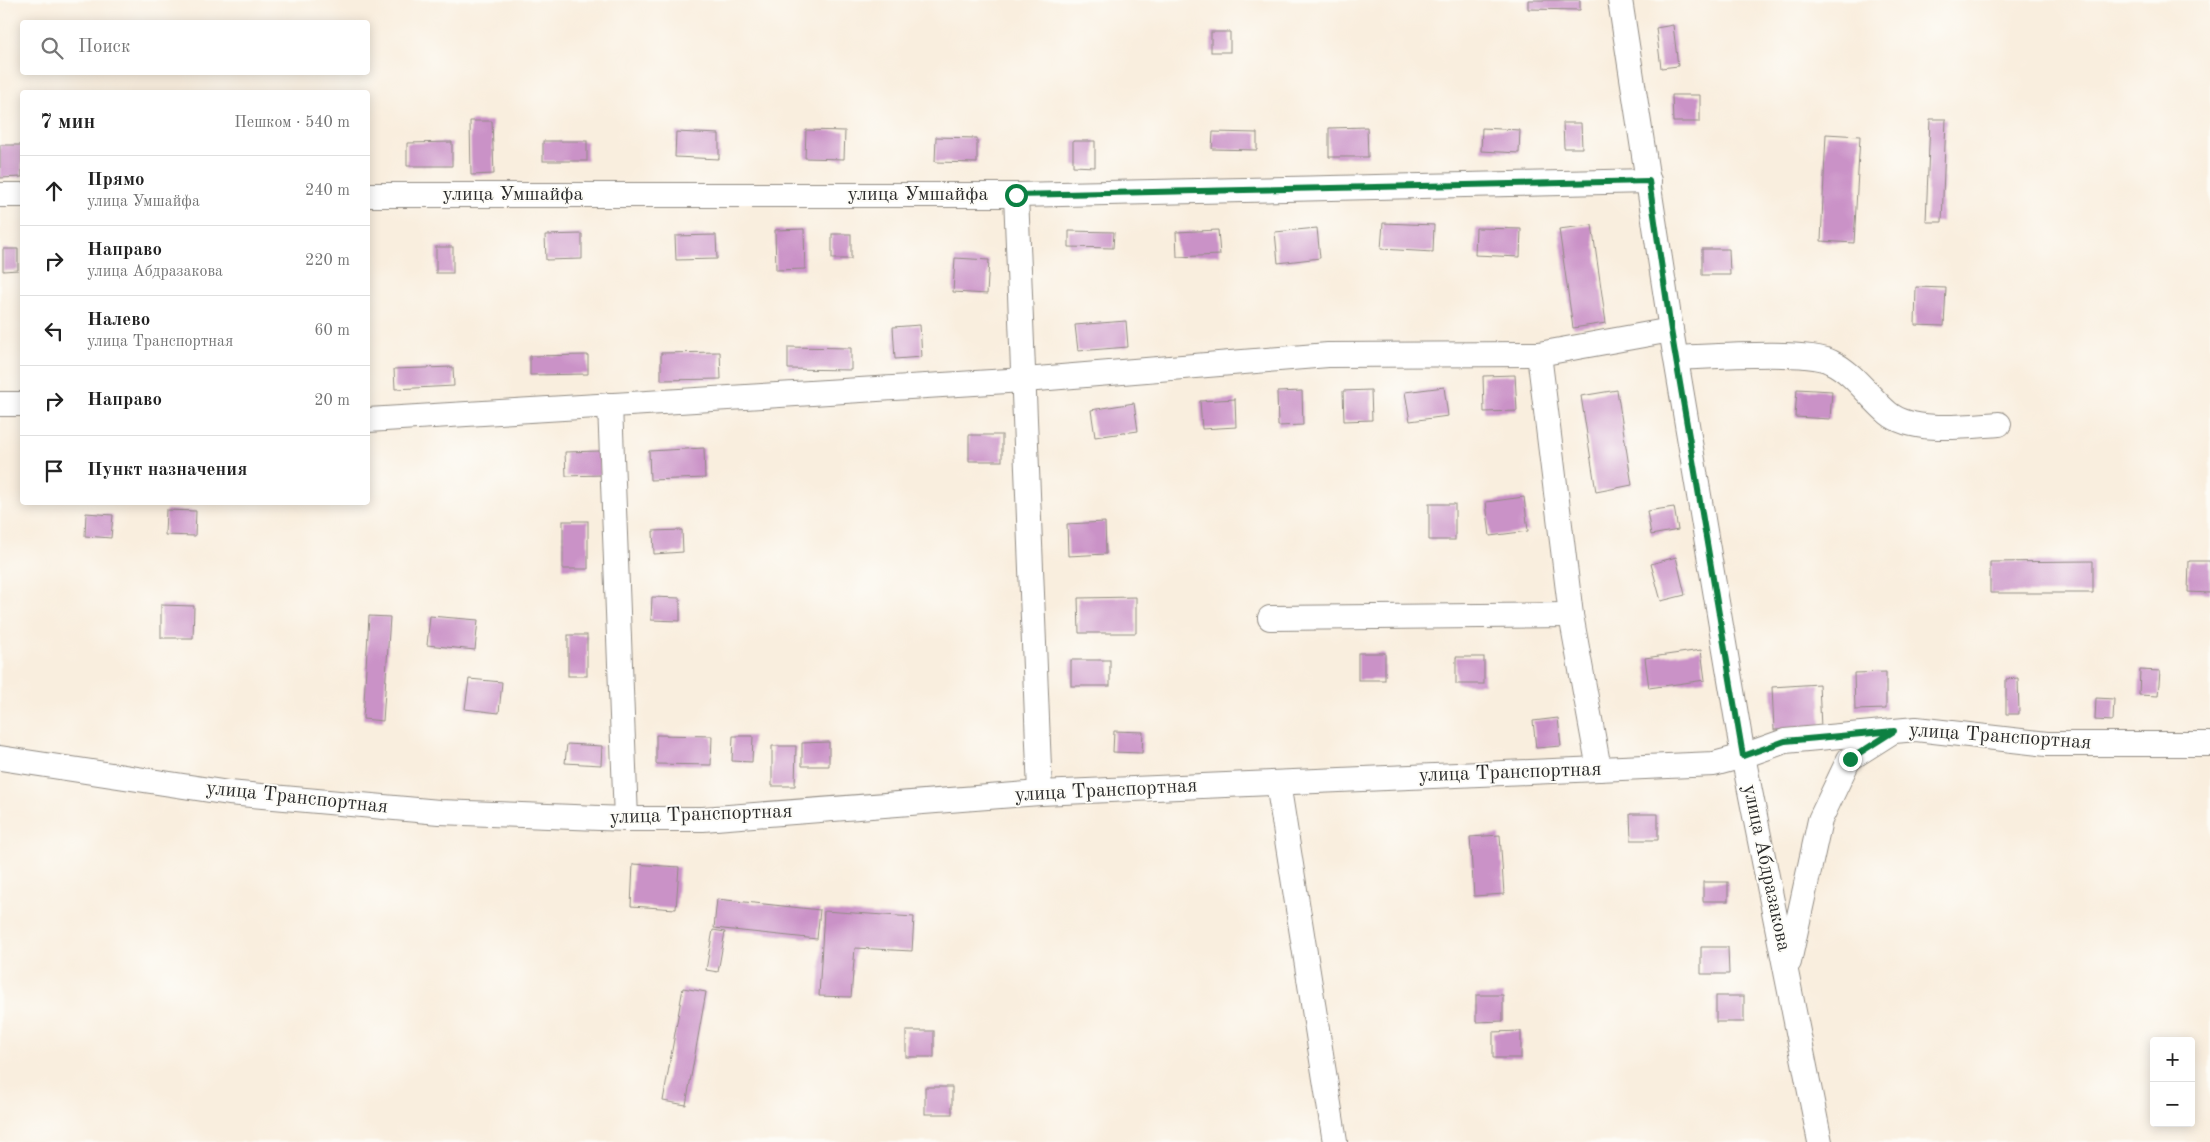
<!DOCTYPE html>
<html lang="ru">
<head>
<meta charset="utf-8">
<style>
  body { margin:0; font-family:"Old Standard TT",serif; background:#f6f6f6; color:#222 }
  .controls { position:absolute; right:15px; bottom:15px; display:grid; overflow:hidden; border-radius:5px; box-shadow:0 2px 12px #0003 }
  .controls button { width:45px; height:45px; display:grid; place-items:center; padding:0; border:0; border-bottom:1px solid #e0e0e0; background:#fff; color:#222; font:25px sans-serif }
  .stop { position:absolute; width:15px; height:15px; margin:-11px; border:4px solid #0b8043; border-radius:50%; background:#fff }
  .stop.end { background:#0b8043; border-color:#fff; box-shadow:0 1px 5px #0008 }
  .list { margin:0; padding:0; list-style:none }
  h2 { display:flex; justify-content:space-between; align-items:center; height:65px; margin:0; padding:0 20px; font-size:21px }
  h2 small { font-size:16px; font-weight:400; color:#767676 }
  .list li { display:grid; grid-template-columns:32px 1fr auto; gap:15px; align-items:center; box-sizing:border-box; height:70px; padding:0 20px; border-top:1px solid #e0e0e0 }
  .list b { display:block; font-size:19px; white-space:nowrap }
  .list p { margin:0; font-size:16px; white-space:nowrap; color:#767676 }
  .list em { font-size:16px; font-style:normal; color:#767676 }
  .icon { flex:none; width:28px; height:28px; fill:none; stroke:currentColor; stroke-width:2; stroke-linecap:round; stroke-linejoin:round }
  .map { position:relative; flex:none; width:2210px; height:1142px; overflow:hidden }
  .search { position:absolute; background:#fff; box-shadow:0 2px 12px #0003; left:20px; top:20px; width:350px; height:55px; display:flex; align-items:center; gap:12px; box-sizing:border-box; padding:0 18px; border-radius:5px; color:#767676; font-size:19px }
  .panel { position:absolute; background:#fff; box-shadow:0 2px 12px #0003; left:20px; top:90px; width:350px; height:415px; border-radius:5px }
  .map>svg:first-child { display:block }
</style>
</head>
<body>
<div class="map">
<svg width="2210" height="1142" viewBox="0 0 2210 1142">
  <rect width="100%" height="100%" fill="#fdfcf7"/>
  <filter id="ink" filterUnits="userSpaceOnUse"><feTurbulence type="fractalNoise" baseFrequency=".02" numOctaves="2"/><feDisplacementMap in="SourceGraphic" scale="10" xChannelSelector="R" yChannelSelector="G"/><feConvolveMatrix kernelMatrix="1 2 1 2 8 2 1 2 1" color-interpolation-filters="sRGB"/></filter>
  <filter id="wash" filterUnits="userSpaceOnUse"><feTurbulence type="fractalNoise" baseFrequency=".0096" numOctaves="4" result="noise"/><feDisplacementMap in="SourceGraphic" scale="20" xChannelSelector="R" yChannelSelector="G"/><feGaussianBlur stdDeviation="1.12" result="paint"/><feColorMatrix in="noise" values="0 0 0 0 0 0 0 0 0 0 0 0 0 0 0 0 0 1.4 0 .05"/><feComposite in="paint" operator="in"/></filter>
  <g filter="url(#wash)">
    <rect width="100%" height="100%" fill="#f9eede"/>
    <g id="blocks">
      <g fill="#ca92c7">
        <polygon points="1528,0 1580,0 1580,10 1528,9"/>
        <polygon points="1673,25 1678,66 1661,68 1656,28"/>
        <rect x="1211" y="32" width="19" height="20"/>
        <polygon points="1672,95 1700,95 1700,122 1673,122"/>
        <polygon points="1930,119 1946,119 1942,222 1926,222"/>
        <polygon points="470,121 492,121 494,174 471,175"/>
        <polygon points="1563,123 1581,123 1582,148 1564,148"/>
        <polygon points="1367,127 1368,157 1329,157 1329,128"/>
        <polygon points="1482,128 1520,130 1519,153 1481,151"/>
        <polygon points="806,130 845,131 844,159 805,158"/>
        <polygon points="676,132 719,134 719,159 675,157"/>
        <polygon points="1213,132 1257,133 1257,150 1212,149"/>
        <polygon points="1826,134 1860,136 1854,243 1821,241"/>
        <polygon points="936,137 977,138 977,163 935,162"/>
        <rect x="543" y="141" width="44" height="20"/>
        <polygon points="1073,141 1095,141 1095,167 1073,166"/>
        <polygon points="452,142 452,166 407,166 407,143"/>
        <polygon points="0,145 22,145 22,177 0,178"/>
        <polygon points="1383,223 1434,225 1433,252 1381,249"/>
        <polygon points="1592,225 1606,323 1573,328 1559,229"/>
        <polygon points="1317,228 1320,258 1278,263 1275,232"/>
        <polygon points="1476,228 1521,229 1520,257 1475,255"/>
        <polygon points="804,229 805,269 776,270 775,230"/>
        <polygon points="1218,230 1220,255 1177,257 1176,232"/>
        <polygon points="1069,231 1114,232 1113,248 1069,247"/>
        <polygon points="582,234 582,259 546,260 545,235"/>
        <rect x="832" y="234" width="19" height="25"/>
        <polygon points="716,235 717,259 676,260 675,236"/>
        <rect x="436" y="247" width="17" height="26"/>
        <polygon points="3,249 18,249 18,270 3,271"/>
        <polygon points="1702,249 1729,249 1730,275 1702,275"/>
        <polygon points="955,258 989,260 987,294 953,292"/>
        <polygon points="1916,287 1946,288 1944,326 1915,325"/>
        <polygon points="1126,321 1128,347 1078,351 1075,325"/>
        <polygon points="920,325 922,357 895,359 893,327"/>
        <polygon points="788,347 851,348 851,370 788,369"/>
        <polygon points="720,352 721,379 661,380 661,353"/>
        <polygon points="588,355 588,374 530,375 530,356"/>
        <polygon points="453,367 454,386 395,389 394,369"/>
        <polygon points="1515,375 1517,411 1484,412 1483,376"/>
        <polygon points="1444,387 1448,416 1410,421 1405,392"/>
        <polygon points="1797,389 1832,391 1830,419 1795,417"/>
        <polygon points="1371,390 1372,420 1344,421 1343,391"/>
        <polygon points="1617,390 1632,485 1596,492 1581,396"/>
        <polygon points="1302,391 1303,425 1278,426 1277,392"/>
        <polygon points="1235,399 1236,427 1202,429 1200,401"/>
        <polygon points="1134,403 1138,431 1095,437 1091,410"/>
        <rect x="969" y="435" width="33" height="26"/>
        <polygon points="704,448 705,478 650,480 649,451"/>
        <polygon points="600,451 601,475 566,476 565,452"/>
        <polygon points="1524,497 1528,531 1490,536 1486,502"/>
        <rect x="1429" y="504" width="26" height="36"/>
        <polygon points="1674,507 1678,530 1651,535 1647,511"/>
        <polygon points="166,510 196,511 195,536 165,535"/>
        <polygon points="86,513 113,515 111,538 85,536"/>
        <rect x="563" y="521" width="25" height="48"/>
        <polygon points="1105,522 1106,554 1068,556 1067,524"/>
        <polygon points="682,530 683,552 654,554 653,531"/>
        <polygon points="1676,557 1685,595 1661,601 1651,564"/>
        <polygon points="2093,561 2093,593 1990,593 1990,562"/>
        <polygon points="2189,561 2210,561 2210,593 2188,592"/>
        <polygon points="652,597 680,598 680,621 651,620"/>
        <polygon points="1136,597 1136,633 1079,633 1078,598"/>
        <polygon points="161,605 194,606 193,638 161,638"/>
        <polygon points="369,616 390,617 383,721 363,719"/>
        <polygon points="430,616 478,620 475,650 427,645"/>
        <rect x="568" y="635" width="19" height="41"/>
        <polygon points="1701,650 1705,680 1649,688 1645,658"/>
        <rect x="1358" y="653" width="27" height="27"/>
        <rect x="1456" y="657" width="28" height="27"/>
        <rect x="1071" y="660" width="39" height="26"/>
        <polygon points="2140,670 2160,671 2158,696 2139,695"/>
        <polygon points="1886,672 1886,709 1855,710 1854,673"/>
        <polygon points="2018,678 2019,714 2006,714 2006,679"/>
        <polygon points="469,679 502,682 499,713 465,709"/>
        <polygon points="1819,684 1821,728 1774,730 1772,687"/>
        <polygon points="2096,698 2114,699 2113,721 2095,720"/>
        <polygon points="1558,718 1561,746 1536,748 1533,721"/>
        <polygon points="1114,731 1143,732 1142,753 1113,752"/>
        <polygon points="656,735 712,736 711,765 656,764"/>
        <polygon points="733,736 753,736 752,762 732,761"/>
        <polygon points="829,742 829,766 802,766 802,743"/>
        <polygon points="567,744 602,746 601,765 565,763"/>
        <polygon points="772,746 796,746 795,786 772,786"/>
        <polygon points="1630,814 1658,814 1658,840 1631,840"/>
        <polygon points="1500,835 1504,894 1474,896 1470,837"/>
        <polygon points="633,864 679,867 676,909 631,906"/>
        <rect x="1703" y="882" width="25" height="19"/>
        <polygon points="717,899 820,910 817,939 714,928"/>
        <polygon points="824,911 914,917 912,951 855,948 851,997 819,996"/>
        <polygon points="713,930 725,932 718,972 706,970"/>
        <polygon points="1701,947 1728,947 1729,974 1701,974"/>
        <polygon points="683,988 706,992 686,1105 663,1101"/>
        <polygon points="1476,995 1503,995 1503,1021 1476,1022"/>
        <rect x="1716" y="996" width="28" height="26"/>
        <rect x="906" y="1031" width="28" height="26"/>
        <polygon points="1521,1031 1521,1058 1493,1058 1493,1032"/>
        <rect x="925" y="1087" width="27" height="27"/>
      </g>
    </g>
  </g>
  <g filter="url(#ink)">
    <use href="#blocks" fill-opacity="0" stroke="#928c84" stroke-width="1"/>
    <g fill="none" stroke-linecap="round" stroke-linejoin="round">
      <defs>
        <g id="minor">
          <polyline points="1620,0 1671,330 1743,756 1820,1142"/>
          <polyline points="0,195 22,195"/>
          <polyline points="368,195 1016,195 1649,181"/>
          <polyline points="1016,195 1040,793"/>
          <polyline points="1539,354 1571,615 1599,769"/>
          <path d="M1676,358c31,-1 132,-9 155,4 23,11 38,35 57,51 25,21 80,13 111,11"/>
          <polyline points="0,404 22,404"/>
          <polyline points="610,405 626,819"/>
          <polyline points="368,420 1025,380 1328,355 1539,354 1671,330"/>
          <polyline points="1270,618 1571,615"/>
          <polyline points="0,758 229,793 439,812 626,819 703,819 1040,793 1714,764 1743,756 1785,741 1916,729 2047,744 2210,744"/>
          <polyline points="1278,783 1335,1142"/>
          <polyline points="1789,962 1820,820 1849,759 1890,733"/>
        </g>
      </defs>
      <use href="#minor" stroke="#928c84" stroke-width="26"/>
      <use href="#minor" stroke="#fff" stroke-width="24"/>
    </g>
  </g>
  <g fill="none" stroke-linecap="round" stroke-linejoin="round" filter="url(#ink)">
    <polyline stroke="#0b8043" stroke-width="6" points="1016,195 1649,181 1671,330 1743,756 1785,741 1894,731 1850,759"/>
  </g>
  <g text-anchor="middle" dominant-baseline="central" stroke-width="4" stroke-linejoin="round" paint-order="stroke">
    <g font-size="20" fill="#2b2b2b" stroke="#fdfcf7">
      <text x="513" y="195">улица Умшайфа</text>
      <text x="918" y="195">улица Умшайфа</text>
      <text transform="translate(2000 737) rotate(4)">улица Транспортная</text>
      <text transform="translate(1510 773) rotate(-2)">улица Транспортная</text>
      <text transform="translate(1106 791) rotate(-3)">улица Транспортная</text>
      <text transform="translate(297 798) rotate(6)">улица Транспортная</text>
      <text transform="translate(701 815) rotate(-2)">улица Транспортная</text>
      <text transform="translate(1766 868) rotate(78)">улица Абдразакова</text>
    </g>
  </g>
</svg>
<div class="controls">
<button>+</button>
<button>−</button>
</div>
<div class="stop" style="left:1016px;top:195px"></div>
<div class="stop end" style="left:1850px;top:759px"></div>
<div class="search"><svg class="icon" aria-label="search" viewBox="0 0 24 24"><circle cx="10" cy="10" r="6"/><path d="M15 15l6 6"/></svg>Поиск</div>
<section class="panel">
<h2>7 мин<small>Пешком · 540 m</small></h2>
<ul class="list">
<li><svg class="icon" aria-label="ahead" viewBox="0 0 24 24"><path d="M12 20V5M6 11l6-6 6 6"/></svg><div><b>Прямо</b><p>улица Умшайфа</p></div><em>240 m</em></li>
<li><svg class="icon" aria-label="right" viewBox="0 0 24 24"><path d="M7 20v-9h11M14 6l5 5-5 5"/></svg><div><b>Направо</b><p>улица Абдразакова</p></div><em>220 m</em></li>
<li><svg class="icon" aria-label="left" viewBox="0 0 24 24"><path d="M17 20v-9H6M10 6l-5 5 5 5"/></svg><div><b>Налево</b><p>улица Транспортная</p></div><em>60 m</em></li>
<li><svg class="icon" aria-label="right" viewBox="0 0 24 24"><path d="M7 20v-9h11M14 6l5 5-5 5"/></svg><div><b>Направо</b></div><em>20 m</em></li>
<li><svg class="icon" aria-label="arrive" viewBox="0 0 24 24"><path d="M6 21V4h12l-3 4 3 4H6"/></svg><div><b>Пункт назначения</b></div></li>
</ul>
</section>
</div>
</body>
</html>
